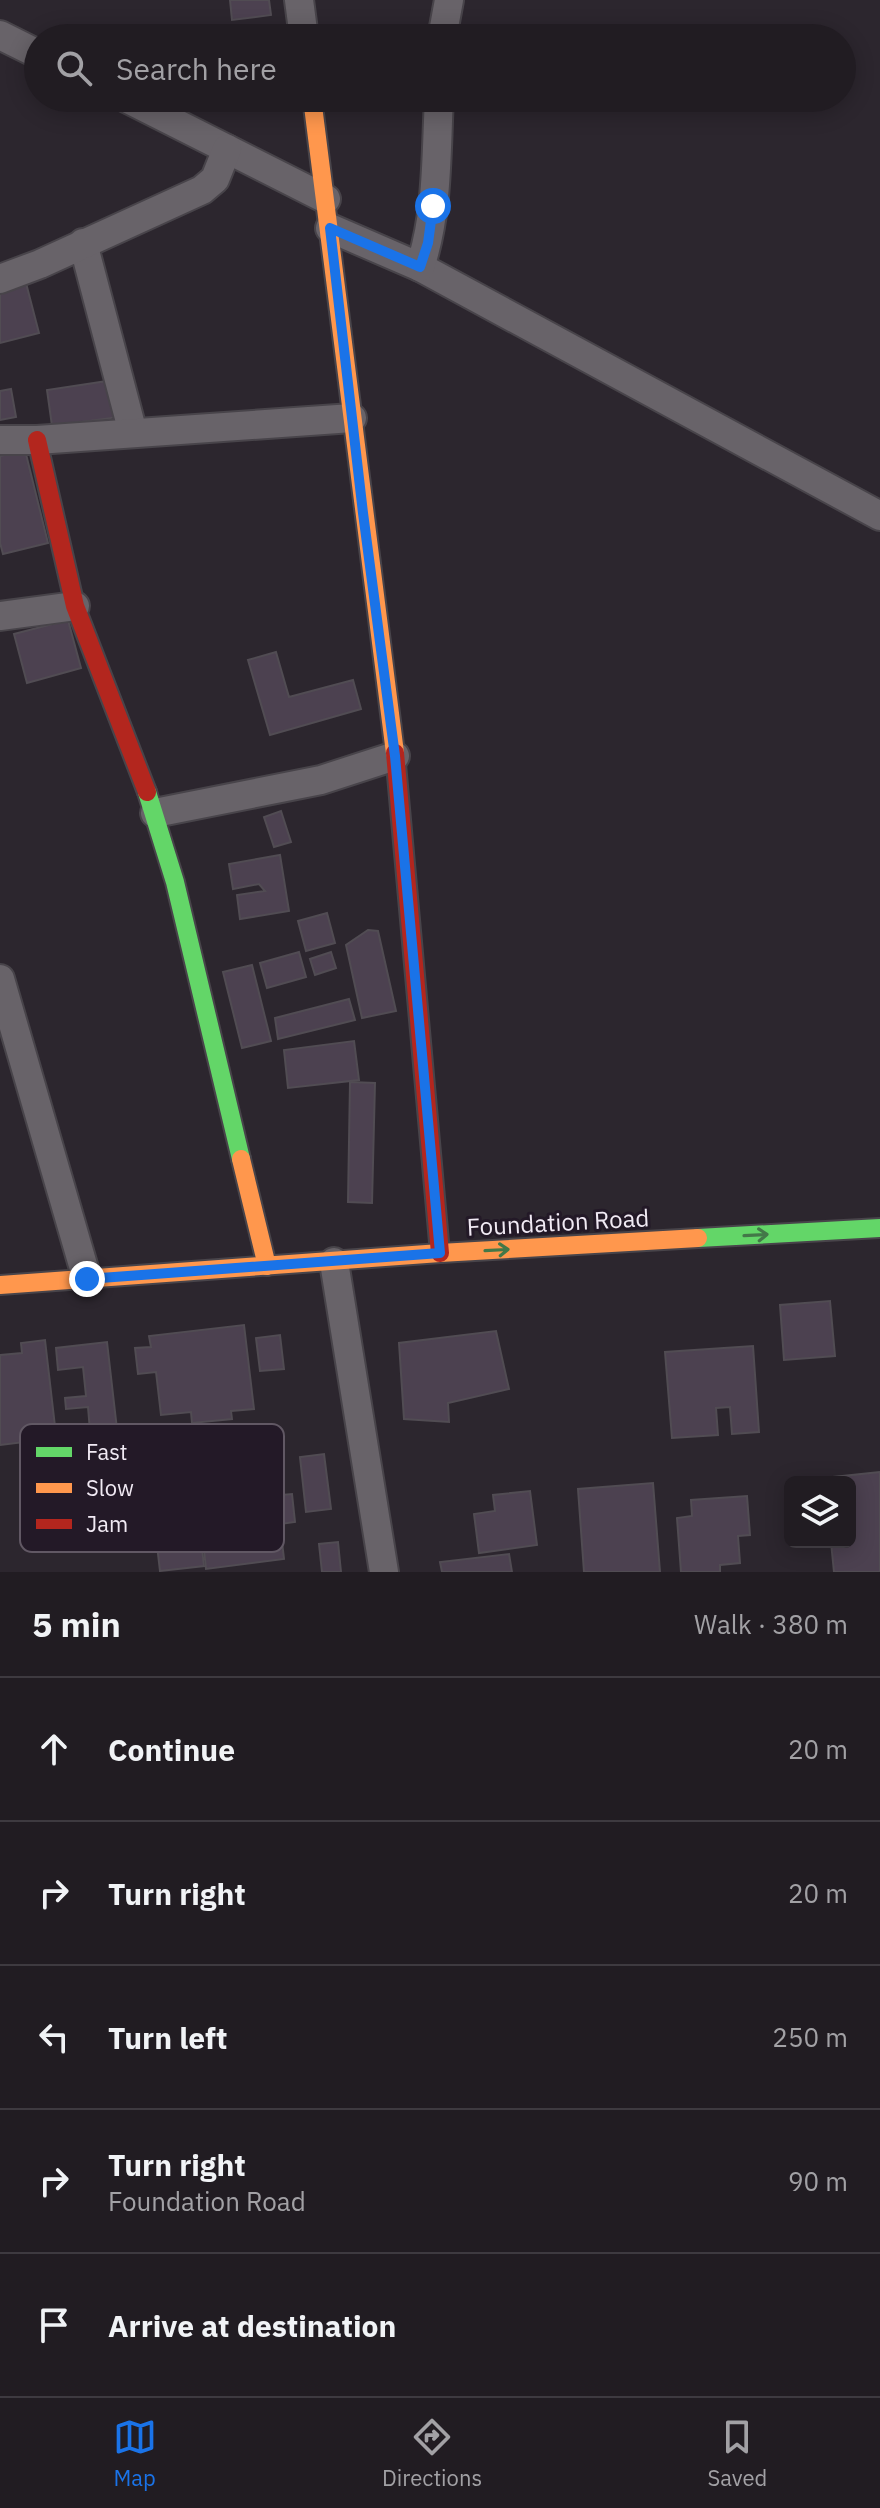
<!DOCTYPE html>
<html lang="en">
<head>
<meta charset="utf-8">
<style>
  body { margin:0; font-family:"IBM Plex Sans",sans-serif; background:#29252a; color:#f1f3f6 }
  .controls { position:absolute; right:24px; bottom:24px; display:grid; overflow:hidden; border-radius:12px; box-shadow:0 4px 20px #0003 }
  .controls button { width:72px; height:72px; display:grid; place-items:center; padding:0; border:0; border-bottom:2px solid #3e3a40; background:#211c22; color:#f1f3f6; font:40px sans-serif }
  .stop { position:absolute; width:24px; height:24px; margin:-18px; border:6px solid #1a73e8; border-radius:50%; background:#fff }
  .stop.end { background:#1a73e8; border-color:#fff; box-shadow:0 2px 8px #0008 }
  .list { margin:0; padding:0; list-style:none }
  h2 { display:flex; justify-content:space-between; align-items:center; height:104px; margin:0; padding:0 32px; font-size:34px }
  h2 small { font-size:26px; font-weight:400; color:#a2a1a5 }
  .list li { display:grid; grid-template-columns:52px 1fr auto; gap:24px; align-items:center; box-sizing:border-box; height:144px; padding:0 32px; border-top:2px solid #3e3a40 }
  .list b { display:block; font-size:30px; white-space:nowrap }
  .list p { margin:0; font-size:26px; white-space:nowrap; color:#a2a1a5 }
  .list em { font-size:26px; font-style:normal; color:#a2a1a5 }
  .icon { flex:none; width:44px; height:44px; fill:none; stroke:currentColor; stroke-width:2; stroke-linecap:round; stroke-linejoin:round }
  .map { position:relative; flex:none; width:880px; height:1572px; overflow:hidden }
  .search { position:absolute; background:#211c22; box-shadow:0 4px 20px #0003; left:24px; right:24px; top:24px; height:88px; display:flex; align-items:center; gap:20px; box-sizing:border-box; padding:0 28px; border-radius:44px; color:#a2a1a5; font-size:30px }
  .sheet { height:824px; background:#211c22 }
  nav { display:flex; justify-content:space-around; align-items:center; box-sizing:border-box; height:112px; border-top:2px solid #3e3a40; background:#211c22; font-size:22px; color:#a2a1a5 }
  nav a { display:grid; justify-items:center; gap:4px }
  nav .on { color:#1a73e8 }
  .map>svg:first-child { display:block }
</style>
</head>
<body>
<div class="map">
<svg width="880" height="1572" viewBox="0 0 880 1572">
  <rect width="100%" height="100%" fill="#2c262e"/>
  <g fill="#4c4150" stroke="#514c53" stroke-width="2">
    <polygon points="230,0 269,0 271,15 232,20"/>
    <polygon points="26,283 39,333 0,343 0,290"/>
    <polygon points="114,380 119,417 52,426 47,390"/>
    <polygon points="11,389 16,417 0,420 0,391"/>
    <polygon points="25,450 48,543 3,554 0,543 0,456"/>
    <polygon points="68,620 81,668 27,683 14,634"/>
    <polygon points="276,652 289,697 353,680 361,709 270,735 248,660"/>
    <polygon points="281,811 291,842 274,847 264,817"/>
    <polygon points="280,855 289,911 240,919 237,895 265,891 259,884 233,889 229,864"/>
    <polygon points="327,913 335,943 306,951 298,921"/>
    <polygon points="368,930 378,931 396,1011 362,1018 346,945"/>
    <polygon points="299,952 306,977 267,988 260,963"/>
    <polygon points="331,952 336,968 315,975 310,959"/>
    <polygon points="252,965 271,1041 242,1048 223,972"/>
    <polygon points="349,999 355,1020 278,1039 275,1018"/>
    <polygon points="354,1041 359,1080 288,1088 284,1050"/>
    <polygon points="350,1082 375,1083 372,1203 348,1202"/>
    <polygon points="830,1301 835,1356 784,1360 780,1305"/>
    <polygon points="244,1325 254,1409 231,1411 232,1419 192,1423 191,1412 161,1415 156,1372 138,1374 135,1348 151,1347 149,1336"/>
    <polygon points="496,1331 509,1389 448,1403 449,1422 404,1419 399,1343"/>
    <polygon points="280,1335 284,1369 260,1371 256,1338"/>
    <polygon points="45,1340 56,1435 47,1436 49,1457 27,1460 24,1442 0,1445 0,1355 22,1353 21,1343"/>
    <polygon points="107,1342 121,1464 79,1469 79,1464 55,1466 53,1449 67,1447 66,1433 90,1431 88,1407 66,1409 65,1398 86,1396 83,1367 58,1370 56,1348"/>
    <polygon points="753,1346 759,1432 732,1434 730,1407 716,1408 718,1435 672,1438 665,1352"/>
    <polygon points="324,1454 331,1509 306,1512 300,1457"/>
    <polygon points="880,1472 880,1572 834,1572 831,1542 850,1542 850,1482 824,1482 824,1478"/>
    <polygon points="255,1478 257,1497 292,1494 295,1522 280,1524 284,1559 206,1569 203,1540 208,1540 202,1484"/>
    <polygon points="653,1483 660,1572 584,1572 578,1489"/>
    <polygon points="195,1488 204,1566 160,1571 151,1494"/>
    <polygon points="530,1491 537,1545 479,1553 474,1514 495,1511 493,1495"/>
    <polygon points="747,1496 750,1535 738,1536 740,1563 720,1565 720,1572 681,1572 677,1518 692,1516 691,1500"/>
    <polygon points="338,1542 341,1572 322,1572 319,1544"/>
    <polygon points="509,1554 512,1572 442,1572 440,1562"/>
  </g>
  <g fill="none" stroke-linecap="round" stroke-linejoin="round">
    <defs>
      <g id="street">
        <polyline points="299,0 304,38"/>
        <polyline points="0,35 38,54"/>
        <polyline points="442,38 449,0"/>
        <polyline points="126,98 326,199"/>
        <polyline points="330,228 420,267 880,516"/>
        <polyline points="83,243 133,433"/>
        <path d="M420,267c18,-54 16,-112 19,-169"/>
        <polyline points="0,279 40,264 202,190 215,179 227,149"/>
        <polyline points="0,440 37,440 352,418"/>
        <polyline points="0,616 75,606"/>
        <polyline points="155,813 321,780 395,756"/>
        <polyline points="0,979 87,1279"/>
        <polyline points="334,1262 384,1572"/>
      </g>
      <g id="fast">
        <polyline points="147,792 175,882 241,1159"/>
        <polyline points="698,1238 880,1228"/>
      </g>
      <g id="slow">
        <polyline points="312,98 395,753"/>
        <polyline points="241,1159 267,1266"/>
        <polyline points="0,1285 440,1253 698,1238"/>
      </g>
      <g id="jam">
        <polyline points="37,440 75,606 147,792"/>
        <polyline points="395,753 440,1253"/>
      </g>
    </defs>
    <use href="#street" stroke="#48444a" stroke-width="32"/>
    <use href="#fast" stroke="#48444a" stroke-width="22"/>
    <use href="#slow" stroke="#48444a" stroke-width="22"/>
    <use href="#jam" stroke="#48444a" stroke-width="22"/>
    <use href="#street" stroke="#686369" stroke-width="28"/>
    <use href="#fast" stroke="#63d668" stroke-width="18"/>
    <use href="#slow" stroke="#ff974d" stroke-width="18"/>
    <use href="#jam" stroke="#b3261e" stroke-width="18"/>
  </g>
  <defs><path id="oneway-shaft" d="M-6 0H5M1.5-3L5.5 0L1.5 3" fill="none" stroke-width="1.6" stroke-linecap="round" stroke-linejoin="round" transform="scale(2)"/></defs>
  <g stroke="#437848">
    <use href="#oneway-shaft" transform="translate(756 1235) rotate(-3)"/>
    <use href="#oneway-shaft" transform="translate(497 1250) rotate(-3)"/>
  </g>
  <g fill="none" stroke-linecap="round" stroke-linejoin="round">
    <polyline stroke="#1a73e8" stroke-width="10" points="87,1279 440,1253 395,756 363,513 330,228 420,267 428,243 433,206"/>
  </g>
  <g text-anchor="middle" dominant-baseline="central" stroke-width="6" stroke-linejoin="round" paint-order="stroke">
    <g font-size="24" fill="#f1eaf4" stroke="#231927">
      <text transform="translate(558 1222) rotate(-3)">Foundation Road</text>
    </g>
  </g>
  <rect x="20" y="1424" width="264" height="128" rx="12" fill="#231927" stroke="#615864" stroke-width="2"/>
  <rect x="36" y="1447" width="36" height="10" fill="#63d668"/>
  <rect x="36" y="1483" width="36" height="10" fill="#ff974d"/>
  <rect x="36" y="1519" width="36" height="10" fill="#b3261e"/>
  <g font-size="22" fill="#f1eaf4">
    <text x="86" y="1460">Fast</text>
    <text x="86" y="1496">Slow</text>
    <text x="86" y="1532">Jam</text>
  </g>
</svg>
<div class="controls">
<button><svg class="icon" aria-label="layers" viewBox="0 0 24 24"><path d="M12 4l9 5-9 5-9-5zM3 14l9 5 9-5"/></svg></button>
</div>
<div class="stop" style="left:433px;top:206px"></div>
<div class="stop end" style="left:87px;top:1279px"></div>
<div class="search"><svg class="icon" aria-label="search" viewBox="0 0 24 24"><circle cx="10" cy="10" r="6"/><path d="M15 15l6 6"/></svg>Search here</div>
</div>
<section class="sheet">
<h2>5 min<small>Walk · 380 m</small></h2>
<ul class="list">
<li><svg class="icon" aria-label="ahead" viewBox="0 0 24 24"><path d="M12 20V5M6 11l6-6 6 6"/></svg><div><b>Continue</b></div><em>20 m</em></li>
<li><svg class="icon" aria-label="right" viewBox="0 0 24 24"><path d="M7 20v-9h11M14 6l5 5-5 5"/></svg><div><b>Turn right</b></div><em>20 m</em></li>
<li><svg class="icon" aria-label="left" viewBox="0 0 24 24"><path d="M17 20v-9H6M10 6l-5 5 5 5"/></svg><div><b>Turn left</b></div><em>250 m</em></li>
<li><svg class="icon" aria-label="right" viewBox="0 0 24 24"><path d="M7 20v-9h11M14 6l5 5-5 5"/></svg><div><b>Turn right</b><p>Foundation Road</p></div><em>90 m</em></li>
<li><svg class="icon" aria-label="arrive" viewBox="0 0 24 24"><path d="M6 21V4h12l-3 4 3 4H6"/></svg><div><b>Arrive at destination</b></div></li>
</ul>
</section>
<nav>
<a class="on"><svg class="icon" aria-label="map" viewBox="0 0 24 24"><path d="M3 6l6-2 6 2 6-2v14l-6 2-6-2-6 2zM9 4v14M15 6v14"/></svg>Map</a>
<a><svg class="icon" aria-label="directions" viewBox="0 0 24 24"><path d="M12 3l9 9-9 9-9-9zM9 14v-3h6M13 9l2 2-2 2"/></svg>Directions</a>
<a><svg class="icon" aria-label="saved" viewBox="0 0 24 24"><path d="M7 4h10v16l-5-4-5 4z"/></svg>Saved</a>
</nav>
</body>
</html>
